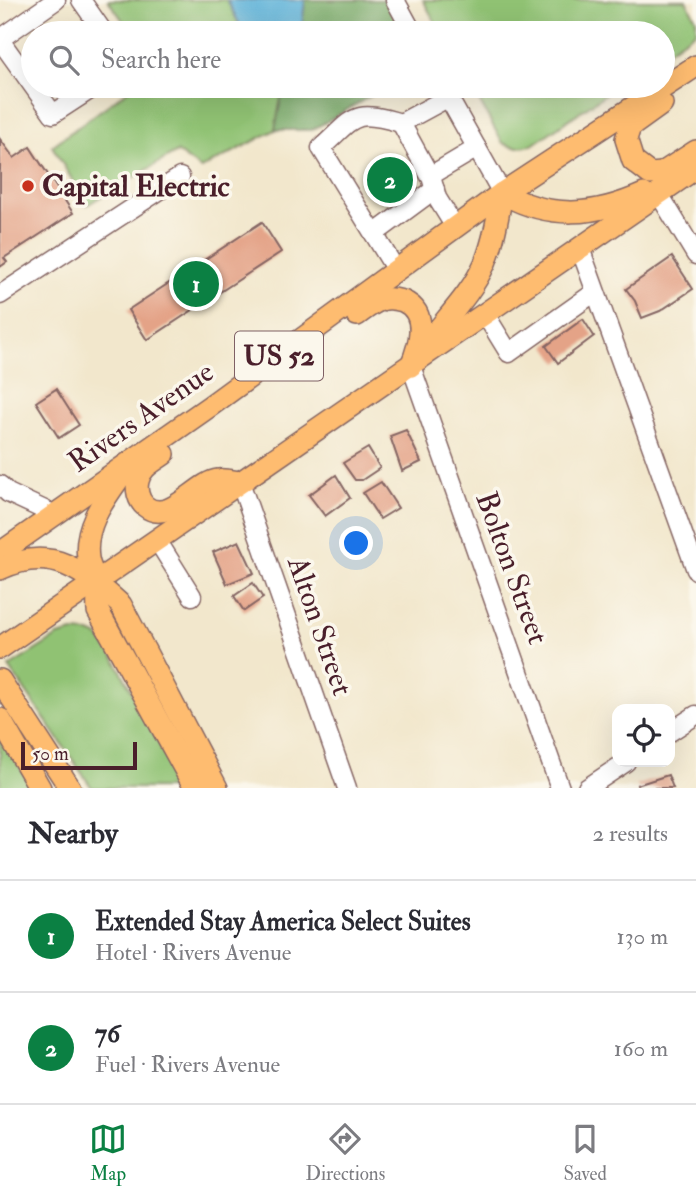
<!DOCTYPE html>
<html lang="en">
<head>
<meta charset="utf-8">
<style>
  body { margin:0; font-family:"IM FELL Double Pica",serif; background:#f2f2f3; color:#2b2b33 }
  .controls { position:absolute; right:21px; bottom:21px; display:grid; overflow:hidden; border-radius:14px; box-shadow:0 7px 28px #0002 }
  .controls button { width:63px; height:63px; display:grid; place-items:center; padding:0; border:0; border-bottom:2px solid #e1e1e2; background:#fff; color:#2b2b33; font:35px sans-serif }
  .scale { position:absolute; left:21px; bottom:18px; width:116px; box-sizing:border-box; padding-left:7px; border:4px solid #4a1f2b; border-top:0; font-size:19px; line-height:24px; white-space:nowrap; color:#4a1f2b; -webkit-text-stroke:5px #fbf7ec; paint-order:stroke }
  .you { position:absolute; left:357px; top:544px; width:24px; height:24px; margin:-18px; border:5px solid #fff; border-radius:50%; background:#1a73e8; box-shadow:0 0 0 10px #1a73e833 }
  .badge { display:grid; place-items:center; width:46px; height:46px; border-radius:50%; background:#0b8043; color:#fff; font-size:23px; font-weight:700 }
  .pin { position:absolute; translate:-50% -50%; border:4px solid #fff; box-shadow:0 2px 7px #0006 }
  .list { margin:0; padding:0; list-style:none }
  h2 { display:flex; justify-content:space-between; align-items:center; height:91px; margin:0; padding:0 28px; font-size:30px }
  h2 small { font-size:23px; font-weight:400; color:#7c7c81 }
  .list li { display:grid; grid-template-columns:46px 1fr auto; gap:21px; align-items:center; box-sizing:border-box; height:112px; padding:0 28px; border-top:2px solid #e1e1e2 }
  .list b { display:block; font-size:26px; white-space:nowrap }
  .list p { margin:0; font-size:23px; white-space:nowrap; color:#7c7c81 }
  .list em { font-size:23px; font-style:normal; color:#7c7c81 }
  .icon { flex:none; width:38px; height:38px; fill:none; stroke:currentColor; stroke-width:2; stroke-linecap:round; stroke-linejoin:round }
  .map { position:relative; flex:none; width:696px; height:788px; overflow:hidden }
  .search { position:absolute; background:#fff; box-shadow:0 7px 28px #0002; left:21px; right:21px; top:21px; height:77px; display:flex; align-items:center; gap:18px; box-sizing:border-box; padding:0 24px; border-radius:38px; color:#7c7c81; font-size:26px }
  .sheet { height:315px; background:#fff }
  nav { display:flex; justify-content:space-around; align-items:center; box-sizing:border-box; height:98px; border-top:2px solid #e1e1e2; background:#fff; font-size:19px; color:#7c7c81 }
  nav a { display:grid; justify-items:center; gap:4px }
  nav .on { color:#0b8043 }
  .map>svg:first-child { display:block }
</style>
</head>
<body>
<div class="map">
<svg width="696" height="788" viewBox="0 0 696 788">
  <rect width="100%" height="100%" fill="#fbf7ec"/>
  <filter id="ink" filterUnits="userSpaceOnUse"><feTurbulence type="fractalNoise" baseFrequency=".0143" numOctaves="2"/><feDisplacementMap in="SourceGraphic" scale="14" xChannelSelector="R" yChannelSelector="G"/><feConvolveMatrix kernelMatrix="1 2 1 2 8 2 1 2 1" color-interpolation-filters="sRGB"/></filter>
  <filter id="wash" filterUnits="userSpaceOnUse"><feTurbulence type="fractalNoise" baseFrequency=".00686" numOctaves="4" result="noise"/><feDisplacementMap in="SourceGraphic" scale="28" xChannelSelector="R" yChannelSelector="G"/><feGaussianBlur stdDeviation="1.57" result="paint"/><feColorMatrix in="noise" values="0 0 0 0 0 0 0 0 0 0 0 0 0 0 0 0 0 1.4 0 .05"/><feComposite in="paint" operator="in"/></filter>
  <g filter="url(#wash)">
    <rect width="100%" height="100%" fill="#f2e7cc"/>
    <g fill="#90c273" stroke="#6d704f" stroke-width="2">
      <polygon points="108,0 227,0 244,33 132,33"/>
      <polygon points="423,0 686,0 696,19 696,31 663,54 663,33 441,33"/>
      <polygon points="134,86 281,86 283,88 275,130 201,169 177,152 87,205 52,146"/>
      <path d="M471,86h146l-85,59c-11,2 -21,4 -30,-3z"/>
      <polygon points="73,632 90,633 99,637 115,659 182,788 92,788 9,667 58,636"/>
      <polygon points="0,732 32,788 0,788"/>
    </g>
    <g fill="#74a865" stroke="#5f6448" stroke-width="2">
      <polygon points="305,0 395,0 413,33 301,33"/>
      <polygon points="298,86 388,86 312,130 275,130 283,88"/>
    </g>
    <polygon fill="#5db2d9" stroke="#546882" stroke-width="2" points="227,0 305,0 301,33 244,33"/>
    <g id="blocks">
      <g fill="#e4a387">
        <polygon points="0,139 14,158 30,147 73,213 4,258 7,262 0,267"/>
        <polygon points="262,222 281,252 147,340 128,310"/>
        <polygon points="672,257 693,289 660,311 642,318 635,301 626,289"/>
        <polygon points="583,319 594,336 558,363 546,346"/>
        <polygon points="56,389 79,425 59,438 36,402"/>
        <polygon points="406,430 421,462 402,471 390,436"/>
        <polygon points="368,448 380,468 362,480 355,480 343,463"/>
        <polygon points="336,475 350,498 325,516 309,495"/>
        <polygon points="381,482 398,508 380,519 363,493"/>
        <polygon points="239,541 254,573 227,584 213,552"/>
        <polygon points="253,583 263,598 244,611 234,596"/>
        <polygon points="668,775 673,788 638,788 637,785"/>
      </g>
    </g>
  </g>
  <g filter="url(#ink)">
    <use href="#blocks" fill-opacity="0" stroke="#856563" stroke-width="2"/>
    <g fill="none" stroke-linecap="round" stroke-linejoin="round">
      <defs>
        <g id="minor">
          <polyline points="81,0 104,33"/>
          <polyline points="395,0 413,33"/>
          <polyline points="0,39 56,0"/>
          <polyline points="0,40 53,114 96,86"/>
          <polyline points="442,86 502,193"/>
          <polyline points="401,123 430,176 477,148"/>
          <polyline points="432,180 437,198 455,227"/>
          <polyline points="659,194 696,255"/>
          <polyline points="374,234 435,189"/>
          <polyline points="580,248 696,570"/>
          <path d="M396,270l-75,-122c35,-32 32,-39 80,-25l48,-26"/>
          <polyline points="0,295 180,177"/>
          <polyline points="485,314 509,353 595,292"/>
          <polyline points="411,366 560,788"/>
          <polyline points="240,482 347,788"/>
          <polyline points="0,485 8,493 53,514"/>
          <polyline points="157,540 192,596"/>
          <polyline points="670,732 696,715"/>
          <polyline points="587,788 626,762"/>
        </g>
        <g id="major">
          <polyline points="662,104 630,127 626,139 633,161 650,174 662,173 696,151"/>
          <path d="M502,193c48,27 93,23 142,1"/>
          <path d="M357,315c7,-5 15,-12 24,-15 6,-2 15,-1 22,1 27,12 16,45 8,65"/>
          <path d="M420,353c21,-30 50,-56 65,-90 9,-22 13,-47 17,-70"/>
          <path d="M164,454c-11,8 -23,13 -26,27 -2,8 0,19 7,25 24,20 52,-24 73,-26 6,-1 15,1 22,2"/>
          <path d="M125,470c-18,26 -42,54 -37,88 1,10 7,17 9,26 2,8 0,18 1,27l97,177"/>
          <polyline points="0,553 210,406 502,193 696,66"/>
          <path d="M0,569c53,-25 83,2 121,36l96,183"/>
          <polyline points="0,648 696,168"/>
          <polyline points="0,680 70,788"/>
          <polyline points="0,719 40,788"/>
        </g>
      </defs>
      <use href="#minor" stroke="#856563" stroke-width="21"/>
      <use href="#major" stroke="#856563" stroke-width="24"/>
      <use href="#minor" stroke="#fff" stroke-width="18"/>
      <use href="#major" stroke="#febc70" stroke-width="21"/>
    </g>
  </g>
  <circle fill="#c8321e" stroke="#fbf7ec" stroke-width="2.5" cx="28" cy="186" r="7"/>
  <g text-anchor="middle" dominant-baseline="central" stroke-width="7" stroke-linejoin="round" paint-order="stroke">
    <rect fill="#fbf7ec" stroke="#7f6065" stroke-width="2" x="235" y="331.5" width="88" height="49" rx="5"/>
    <g font-size="28" font-weight="bold" fill="#4a1f2b">
      <text x="279" y="356">US 52</text>
    </g>
    <g font-size="30" font-weight="bold" fill="#4a1f2b" stroke="#fbf7ec" text-anchor="start">
      <text x="42" y="186">Capital Electric</text>
    </g>
    <g font-size="30" fill="#4a1f2b" stroke="#fbf7ec">
      <text transform="translate(141 417) rotate(-35)">Rivers Avenue</text>
      <text transform="translate(512 568) rotate(70)">Bolton Street</text>
      <text transform="translate(320 626) rotate(71)">Alton Street</text>
    </g>
  </g>
</svg>
<div class="controls">
<button><svg class="icon" aria-label="locate" viewBox="0 0 24 24"><circle cx="12" cy="12" r="6"/><path d="M12 2v4M12 18v4M2 12h4M18 12h4"/></svg></button>
</div>
<div class="scale">50 m</div>
<div class="you"></div>
<div class="pin badge" style="left:196px;top:284px">1</div>
<div class="pin badge" style="left:390px;top:180px">2</div>
<div class="search"><svg class="icon" aria-label="search" viewBox="0 0 24 24"><circle cx="10" cy="10" r="6"/><path d="M15 15l6 6"/></svg>Search here</div>
</div>
<section class="sheet">
<h2>Nearby<small>2 results</small></h2>
<ul class="list">
<li><span class="badge">1</span><div><b>Extended Stay America Select Suites</b><p>Hotel · Rivers Avenue</p></div><em>130 m</em></li>
<li><span class="badge">2</span><div><b>76</b><p>Fuel · Rivers Avenue</p></div><em>160 m</em></li>
</ul>
</section>
<nav>
<a class="on"><svg class="icon" aria-label="map" viewBox="0 0 24 24"><path d="M3 6l6-2 6 2 6-2v14l-6 2-6-2-6 2zM9 4v14M15 6v14"/></svg>Map</a>
<a><svg class="icon" aria-label="directions" viewBox="0 0 24 24"><path d="M12 3l9 9-9 9-9-9zM9 14v-3h6M13 9l2 2-2 2"/></svg>Directions</a>
<a><svg class="icon" aria-label="saved" viewBox="0 0 24 24"><path d="M7 4h10v16l-5-4-5 4z"/></svg>Saved</a>
</nav>
</body>
</html>
